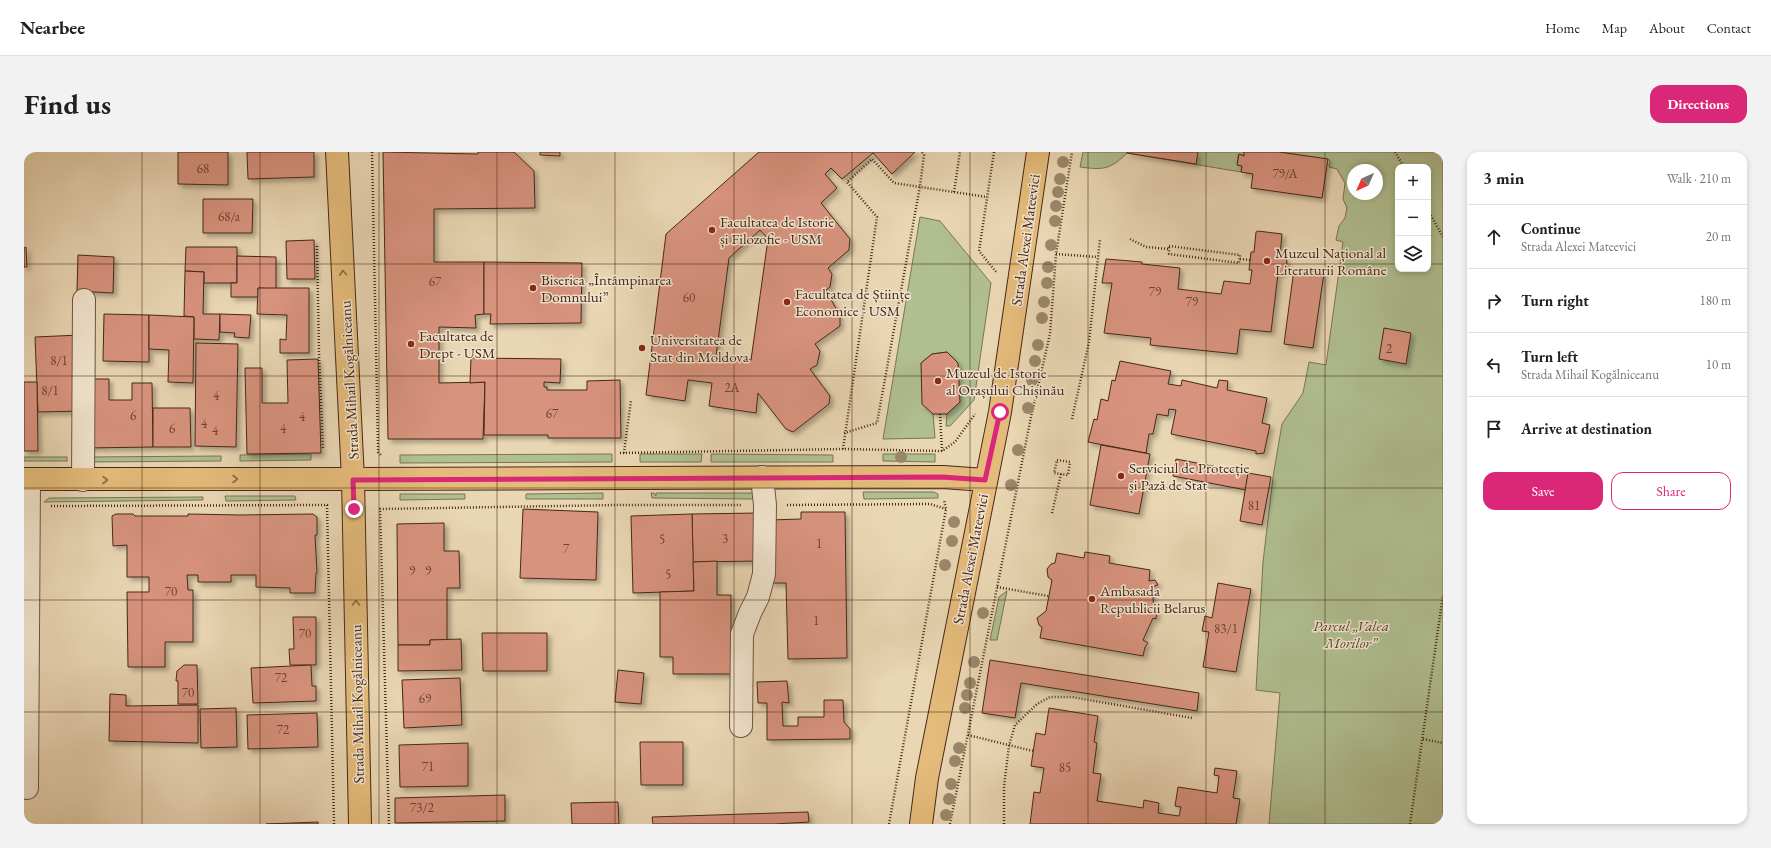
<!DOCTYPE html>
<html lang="en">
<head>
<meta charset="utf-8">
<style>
  body { margin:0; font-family:"EB Garamond",serif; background:#f2f2f2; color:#202124 }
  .controls { position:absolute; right:12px; top:12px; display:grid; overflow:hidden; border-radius:8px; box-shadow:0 2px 6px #0003 }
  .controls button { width:36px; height:36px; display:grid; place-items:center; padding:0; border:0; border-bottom:1px solid #e0e0e0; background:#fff; color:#202124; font:20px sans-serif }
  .compass { position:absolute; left:1323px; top:12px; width:36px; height:36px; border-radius:50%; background:#fff; box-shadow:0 2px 6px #0003; rotate:225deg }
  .stop { position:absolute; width:12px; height:12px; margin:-9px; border:3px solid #db2777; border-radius:50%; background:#fff }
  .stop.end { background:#db2777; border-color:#fff; box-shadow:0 1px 4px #0008 }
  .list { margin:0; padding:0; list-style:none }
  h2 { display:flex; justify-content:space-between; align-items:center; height:52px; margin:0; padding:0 16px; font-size:17px }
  h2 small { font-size:13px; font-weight:400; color:#757577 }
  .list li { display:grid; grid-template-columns:26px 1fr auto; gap:12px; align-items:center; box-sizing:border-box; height:64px; padding:0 16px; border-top:1px solid #e0e0e0 }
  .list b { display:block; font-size:15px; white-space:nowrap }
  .list p { margin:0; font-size:13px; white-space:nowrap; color:#757577 }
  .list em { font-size:13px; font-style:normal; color:#757577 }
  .actions { display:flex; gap:8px; padding:12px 16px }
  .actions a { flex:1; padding:9px 0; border:1px solid #db2777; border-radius:12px; text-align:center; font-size:14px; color:#db2777 }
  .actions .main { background:#db2777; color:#fff }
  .icon { flex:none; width:22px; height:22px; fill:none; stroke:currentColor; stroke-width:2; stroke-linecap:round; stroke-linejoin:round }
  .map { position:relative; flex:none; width:1419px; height:672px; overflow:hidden; border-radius:12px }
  header { display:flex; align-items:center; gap:24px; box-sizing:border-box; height:56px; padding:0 20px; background:#fff; border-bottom:1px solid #e0e0e0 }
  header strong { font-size:19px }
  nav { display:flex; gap:22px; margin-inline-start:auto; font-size:14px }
  .intro { display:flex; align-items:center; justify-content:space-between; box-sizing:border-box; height:96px; padding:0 24px }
  h1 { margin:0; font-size:28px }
  .button { padding:10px 18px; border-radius:12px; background:#db2777; color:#fff; font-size:14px; font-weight:700 }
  main { display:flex; gap:24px; padding:0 24px }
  aside { flex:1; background:#fff; border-radius:12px; box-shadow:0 2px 6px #0003 }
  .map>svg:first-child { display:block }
</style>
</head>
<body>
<header>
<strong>Nearbee</strong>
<nav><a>Home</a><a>Map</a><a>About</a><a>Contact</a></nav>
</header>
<div class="intro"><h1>Find us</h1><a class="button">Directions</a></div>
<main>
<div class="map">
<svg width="1419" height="672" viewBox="0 0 1419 672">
  <defs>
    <filter id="shadow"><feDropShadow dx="3.5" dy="3.5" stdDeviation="2" flood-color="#0004"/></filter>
  </defs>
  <rect width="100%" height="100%" fill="#e9d6b3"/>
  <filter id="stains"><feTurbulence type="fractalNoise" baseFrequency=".005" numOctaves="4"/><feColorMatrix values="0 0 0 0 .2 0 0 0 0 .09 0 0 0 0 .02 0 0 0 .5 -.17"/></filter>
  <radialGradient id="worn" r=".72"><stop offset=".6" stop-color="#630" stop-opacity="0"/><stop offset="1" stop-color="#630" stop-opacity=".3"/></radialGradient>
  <g fill="#b0bf91" stroke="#7b7454" fill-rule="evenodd">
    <path d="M1059,0h161v4l-6,-1 -1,9 5,2 -1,6 -114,-19c-17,17 -24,17 -47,14z"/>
    <path d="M1255,0h164v672h-174l11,-131 -24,-3 7,-128 10,-85 9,-53 21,-31 6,-31 17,3 17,-123 -7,-2 3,-14 6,-8 2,-10 -4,-9 2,-16 -8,-14 -8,-2 1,-7zM1374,15h30v102h-30zM1329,18h24v24h-24z"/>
    <polygon points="896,65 916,69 967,131 950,248 926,274 922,274 923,262 936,250 923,200 908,202 897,211 909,262 911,286 859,287"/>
    <polygon points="287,302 287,308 216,309 216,303"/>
    <polygon points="588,302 588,310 376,311 376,303"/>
    <polygon points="616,302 678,302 677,310 616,310"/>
    <polygon points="687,302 809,303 809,310 687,310"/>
    <polygon points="859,302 911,302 911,310 859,309"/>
    <polygon points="197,304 197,309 64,310 64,305"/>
    <rect x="0" y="305" width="43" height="4"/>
    <polygon points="839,340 910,340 914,342 914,346 840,347"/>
    <polygon points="579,341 579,347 502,347 502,342"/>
    <polygon points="627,341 630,341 632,344 632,341 729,341 729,347 628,346"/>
    <polygon points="376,342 441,342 441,347 376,348"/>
    <polygon points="201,344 271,344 272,348 202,349"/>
    <polygon points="179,345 179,348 20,350 25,346"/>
    <polygon points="983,439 973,488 966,488 975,445"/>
  </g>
  <g fill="#d8937e" stroke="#462818" fill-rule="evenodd" filter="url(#shadow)">
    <polygon points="154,0 204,0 204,33 154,32"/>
    <polygon points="223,0 290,0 290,25 224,27"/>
    <polygon points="359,0 454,2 454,0 490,0 510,19 511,56 410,57 410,110 460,110 460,162 451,163 452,176 415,175 415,231 461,230 459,287 364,287"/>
    <polygon points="516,0 536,0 536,4 516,3"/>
    <path d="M735,0h156l-23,22 -19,-21 -31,26 -11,-11 -6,6 12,14 -16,15 29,36 -1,11 -21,18 4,6 -2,13 -4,3 14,26v10l-25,18 5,7 -3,14 -7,4 20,27 -1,8 -36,28 -7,-3 -28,-36 -2,20 -47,-7 3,-23 -24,-3 -3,21 -39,-6 20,-161zM736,78l8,9 -17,121 -35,-4 13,-98z"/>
    <polygon points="1103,0 1174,0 1172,12 1103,1"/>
    <polygon points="1220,0 1255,0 1304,7 1298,46 1227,36 1229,22 1217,20 1218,14 1213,13 1215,2 1220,4"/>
    <polygon points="179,47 229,47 228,81 179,81"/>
    <polygon points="1234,79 1258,82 1256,104 1259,104 1263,109 1262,118 1257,122 1254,122 1247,180 1216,177 1213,202 1126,193 1127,186 1080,181 1088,131 1078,131 1082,107 1118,110 1118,112 1156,116 1154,137 1197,142 1200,129 1226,132 1228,118 1225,118 1227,100 1230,100 1232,80"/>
    <polygon points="290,88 291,127 263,127 262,89"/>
    <polygon points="2,95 3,115 0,115 0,96"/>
    <polygon points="162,95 213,95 213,131 180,131 180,120 161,119"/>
    <polygon points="54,103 90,105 89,141 53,139"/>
    <polygon points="213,104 252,105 252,137 234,136 234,145 207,145 207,131 213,131"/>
    <polygon points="460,110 558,111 557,171 466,172 467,162 460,162"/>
    <polygon points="1270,117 1300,121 1289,196 1260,192"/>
    <polygon points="161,119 180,120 179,162 196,162 195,188 170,187 170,165 160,164"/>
    <polygon points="234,136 285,136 285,201 256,201 256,187 262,188 263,163 233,162"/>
    <polygon points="80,162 125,163 125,210 79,209"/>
    <polygon points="196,162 227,163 225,186 210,185 211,181 196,180"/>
    <polygon points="125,163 170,165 169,231 144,230 145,198 125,197"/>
    <polygon points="1360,176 1387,181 1382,212 1355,207"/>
    <polygon points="56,183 58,259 14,260 11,185"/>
    <polygon points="172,191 214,192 212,295 171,294"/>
    <polygon points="923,200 934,211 936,250 923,262 909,262 898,252 897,211 908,202"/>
    <polygon points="447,206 537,207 536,231 520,230 520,235 523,235 523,238 563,238 563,229 596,228 597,286 524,286 524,283 460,283 461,230 446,231"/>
    <polygon points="294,207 297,301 223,302 221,216 238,216 238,251 264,251 263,208"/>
    <polygon points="1096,209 1147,219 1144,232 1157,234 1158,228 1193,236 1195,228 1204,229 1203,238 1243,246 1238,271 1246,273 1240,301 1232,302 1232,299 1147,282 1152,258 1145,257 1144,264 1133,262 1129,282 1125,282 1122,301 1064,290 1070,267 1073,268 1077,247 1084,249 1088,228 1091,229"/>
    <polygon points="63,227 85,227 85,248 108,248 108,231 128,231 129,295 63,296"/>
    <polygon points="0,230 13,230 14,299 0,299"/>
    <polygon points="129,256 166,256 167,295 129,295"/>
    <polygon points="1077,293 1126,302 1115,362 1066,353"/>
    <polygon points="1152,307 1224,321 1222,338 1149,324"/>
    <polygon points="1224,321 1247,325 1238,373 1216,369"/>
    <polygon points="499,357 574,360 572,428 496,426"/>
    <polygon points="777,360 821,360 823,506 764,507 762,431 747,431 745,368 777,367"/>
    <polygon points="734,361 735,409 669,410 668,362"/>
    <polygon points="92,362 109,362 111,364 164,364 164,362 216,363 289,362 293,365 293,383 291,383 293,421 292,421 291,441 266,441 266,436 232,435 232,423 207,423 207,430 174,430 174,423 163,423 164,438 169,438 169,490 141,490 141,515 104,515 103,440 125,440 125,425 103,425 103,393 89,394 88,364"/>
    <polygon points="668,362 670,439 609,441 607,364"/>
    <polygon points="420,371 420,399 435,399 436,436 423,436 423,488 406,488 406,493 374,493 373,372"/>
    <polygon points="1061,400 1086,404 1085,411 1126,418 1125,429 1131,428 1134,433 1128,435 1130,457 1133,458 1132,467 1129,466 1119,488 1124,491 1121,495 1119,504 1016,486 1018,475 1015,473 1013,466 1022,459 1028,428 1024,425 1023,417 1027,412 1031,411 1033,401 1060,406"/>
    <polygon points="693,409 693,443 707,443 707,522 649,522 649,505 636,505 636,440 670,439 669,410"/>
    <polygon points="1194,431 1227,437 1212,520 1179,515 1185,480 1178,479 1181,464 1188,466"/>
    <polygon points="269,465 292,465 292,513 266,513 265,497 270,497"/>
    <polygon points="458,481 523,481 523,519 459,519"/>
    <polygon points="437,487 438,518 374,519 374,493 406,493 406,488"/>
    <polygon points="966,508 1175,541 1173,559 997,531 991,566 958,561"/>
    <polygon points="160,513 173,513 174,552 154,552 154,529 152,529 153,519"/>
    <polygon points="287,513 288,534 292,534 292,549 229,551 227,516"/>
    <polygon points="594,518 620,521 617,552 591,550"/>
    <polygon points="436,526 438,573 380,576 378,528"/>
    <polygon points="763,529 765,551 758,550 759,574 774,574 774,565 800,565 800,548 819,548 820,570 826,577 826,587 743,588 743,551 734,551 733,530"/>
    <polygon points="86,542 102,543 102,554 174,553 174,591 85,589"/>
    <polygon points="212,556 213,595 177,596 176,557"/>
    <polygon points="1025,556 1074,564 1070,590 1073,591 1069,621 1077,622 1073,649 1119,656 1120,648 1135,651 1134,661 1155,664 1157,655 1151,654 1154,635 1193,641 1195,624 1190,623 1191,616 1213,619 1209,646 1216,647 1212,672 1006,672 1010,640 1016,641 1020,616 1007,614 1012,581 1021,583"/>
    <polygon points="293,561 294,595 224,597 223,563"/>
    <polygon points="616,590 659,590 659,633 617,633"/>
    <polygon points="444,591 444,634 376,635 375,593"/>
    <polygon points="481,643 481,669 371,671 371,646"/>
    <polygon points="594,650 595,672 548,672 547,651"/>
    <polygon points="784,660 785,670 750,672 629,672 628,665"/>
    <polygon points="294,670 294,672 242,672"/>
  </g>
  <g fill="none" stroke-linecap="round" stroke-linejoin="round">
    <defs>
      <g id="minor">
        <polyline points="59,328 60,148"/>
        <polyline points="717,574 718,482 726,461 734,445 740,422 741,353 738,325"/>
        <polyline points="3,636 5,327"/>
      </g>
      <g id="major">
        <polyline points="313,0 329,327 336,672"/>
        <polyline points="0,327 329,327 919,325 961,328"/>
        <polyline points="897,672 903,626 976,260 1014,0"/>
      </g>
    </defs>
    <use href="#minor" stroke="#6f543f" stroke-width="24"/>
    <use href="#major" stroke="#462818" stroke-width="24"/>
    <g stroke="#462818" stroke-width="2.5" stroke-dasharray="1 2" stroke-linecap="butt">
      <polyline points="348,0 354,295 354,300 358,304"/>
      <polyline points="970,0 955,99 973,121"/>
      <polyline points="1371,0 1380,15"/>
      <polyline points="930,40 936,0"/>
      <polyline points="1404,58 1419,85"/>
      <polyline points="1106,87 1122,95 1145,97"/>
      <polyline points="293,94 295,202 299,296"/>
      <polygon points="1145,94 1216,103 1215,111 1145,102"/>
      <polyline points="1032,102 1074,105"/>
      <polyline points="1216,107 1226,108"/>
      <polyline points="916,262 918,299"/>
      <polyline points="1048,267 1065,190 1076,87"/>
      <polyline points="820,281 853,271 896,34 900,3 898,0"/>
      <polyline points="819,297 853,65 823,30 848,7 870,31 963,45"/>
      <polyline points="596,301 819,297 918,299 931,290 951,262"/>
      <polyline points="600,301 607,248"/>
      <polygon points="1033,308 1046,310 1044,323 1030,321"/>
      <polyline points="763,353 906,352 922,357"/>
      <polyline points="27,354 303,353 310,672"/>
      <polyline points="1028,361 1037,322"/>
      <polyline points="973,435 1024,444"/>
      <polyline points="944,583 1009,599"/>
      <polyline points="1399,587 1419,591"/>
      <polyline points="365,672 356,357 594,353 718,353"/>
      <polyline points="865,672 922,357 920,348"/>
      <polyline points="926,672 1007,265 1026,182 1032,102 1048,0"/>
      <polyline points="980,672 980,634 985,594 991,573 1013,552 1026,545 1048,545 1168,566"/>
      <polyline points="1386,672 1419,443"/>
    </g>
    <use href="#minor" stroke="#f1e4ce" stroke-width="22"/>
    <use href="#major" stroke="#e4bb7a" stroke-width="22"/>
  </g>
  <g fill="#9b876b">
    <circle cx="1039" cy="10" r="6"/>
    <circle cx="1036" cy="27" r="6"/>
    <circle cx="1034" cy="40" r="6"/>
    <circle cx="1032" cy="54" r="6"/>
    <circle cx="1031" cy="69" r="6"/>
    <circle cx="1027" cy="93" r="6"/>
    <circle cx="1024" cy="115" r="6"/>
    <circle cx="1023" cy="131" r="6"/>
    <circle cx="1020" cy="150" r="6"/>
    <circle cx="1018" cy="166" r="6"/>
    <circle cx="1014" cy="193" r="6"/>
    <circle cx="1011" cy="209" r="6"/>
    <circle cx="1008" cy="228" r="6"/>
    <circle cx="1004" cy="256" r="6"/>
    <circle cx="994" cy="298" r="6"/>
    <circle cx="877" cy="305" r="6"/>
    <circle cx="987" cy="333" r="6"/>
    <circle cx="930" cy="370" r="6"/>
    <circle cx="928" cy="389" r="6"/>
    <circle cx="921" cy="413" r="6"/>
    <circle cx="959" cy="461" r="6"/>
    <circle cx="950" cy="510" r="6"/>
    <circle cx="946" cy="531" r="6"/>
    <circle cx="943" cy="543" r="6"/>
    <circle cx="941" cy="556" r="6"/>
    <circle cx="935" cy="596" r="6"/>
    <circle cx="931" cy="609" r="6"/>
    <circle cx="927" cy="632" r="6"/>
    <circle cx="925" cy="647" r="6"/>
    <circle cx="922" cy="663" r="6"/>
  </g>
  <defs><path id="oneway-chevron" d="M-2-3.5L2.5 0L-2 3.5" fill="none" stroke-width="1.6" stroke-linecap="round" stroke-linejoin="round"/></defs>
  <g stroke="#8d6a44">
    <use href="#oneway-chevron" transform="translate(319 121) rotate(-93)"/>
    <use href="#oneway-chevron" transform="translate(211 327)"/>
    <use href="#oneway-chevron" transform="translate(81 328)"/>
    <use href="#oneway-chevron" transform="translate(332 451) rotate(-91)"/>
  </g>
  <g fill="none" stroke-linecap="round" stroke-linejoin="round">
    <polyline stroke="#db2777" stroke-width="5" points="330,357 329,328 918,325 961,328 976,260"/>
  </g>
  <path fill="none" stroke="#462818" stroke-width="1" stroke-opacity="0.55" d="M118,0v672M236,0v672M355,0v672M473,0v672M591,0v672M710,0v672M828,0v672M946,0v672M1064,0v672M1182,0v672M1301,0v672M0,112h1374M1404,112h15M0,224h1419M0,336h1419M0,448h1419M0,560h1419"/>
  <g fill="#8f2418" stroke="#f1e4ce" stroke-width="1.5">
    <circle cx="688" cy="78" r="4"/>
    <circle cx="1243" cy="109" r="4"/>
    <circle cx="509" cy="136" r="4"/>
    <circle cx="763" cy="150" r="4"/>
    <circle cx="387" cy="192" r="4"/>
    <circle cx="618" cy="196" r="4"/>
    <circle cx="914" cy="229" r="4"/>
    <circle cx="1097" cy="324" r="4"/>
    <circle cx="1068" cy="447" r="4"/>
  </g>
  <g text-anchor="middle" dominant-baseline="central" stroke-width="3" stroke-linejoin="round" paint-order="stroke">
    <g font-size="13" fill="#6a4332">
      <text x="179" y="16">68</text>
      <text x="1261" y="21">79/A</text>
      <text x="205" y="64">68/a</text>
      <text x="411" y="129">67</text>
      <text x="1131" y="139">79</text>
      <text x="665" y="145">60</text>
      <text x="1168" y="149">79</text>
      <text x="1365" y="196">2</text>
      <text x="35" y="208">8/1</text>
      <text x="708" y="235">2A</text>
      <text x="26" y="238">8/1</text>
      <text x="192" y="243">4</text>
      <text x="528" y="261">67</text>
      <text x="109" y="263">6</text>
      <text x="278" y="264">4</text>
      <text x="180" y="271">4</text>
      <text x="148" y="276">6</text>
      <text x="259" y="276">4</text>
      <text x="191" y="278">4</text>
      <text x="1230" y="353">81</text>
      <text x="701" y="386">3</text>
      <text x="638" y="387">5</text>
      <text x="795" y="391">1</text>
      <text x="542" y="396">7</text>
      <text x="388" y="418">9</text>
      <text x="404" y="418">9</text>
      <text x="644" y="422">5</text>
      <text x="147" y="439">70</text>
      <text x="792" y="468">1</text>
      <text x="1202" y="476">83/1</text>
      <text x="281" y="481">70</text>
      <text x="257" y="525">72</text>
      <text x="164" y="540">70</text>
      <text x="401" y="546">69</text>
      <text x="259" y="577">72</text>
      <text x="404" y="614">71</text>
      <text x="1041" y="615">85</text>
      <text x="398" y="655">73/2</text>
    </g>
    <g font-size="15" fill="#462818" stroke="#f1e4ce" text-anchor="start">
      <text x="696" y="69">Facultatea de Istorie<tspan x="696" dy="17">și Filozofie - USM</tspan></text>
      <text x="1251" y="100">Muzeul Național al<tspan x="1251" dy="17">Literaturii Române</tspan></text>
      <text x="517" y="127">Biserica „Întâmpinarea<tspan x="517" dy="17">Domnului”</tspan></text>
      <text x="771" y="141">Facultatea de Științe<tspan x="771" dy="17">Economice - USM</tspan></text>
      <text x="395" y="183">Facultatea de<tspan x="395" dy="17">Drept - USM</tspan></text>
      <text x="626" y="187">Universitatea de<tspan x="626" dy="17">Stat din Moldova</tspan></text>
      <text x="922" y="220">Muzeul de Istorie<tspan x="922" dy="17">al Orașului Chișinău</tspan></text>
      <text x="1105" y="315">Serviciul de Protecție<tspan x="1105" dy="17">și Pază de Stat</tspan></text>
      <text x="1076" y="438">Ambasada<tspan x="1076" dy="17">Republicii Belarus</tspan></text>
    </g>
    <g font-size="15" fill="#462818" stroke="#f1e4ce">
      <text transform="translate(1001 88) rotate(-82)">Strada Alexei Mateevici</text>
      <text transform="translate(325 228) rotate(-93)">Strada Mihail Kogălniceanu</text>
      <text transform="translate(946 407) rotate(-79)">Strada Alexei Mateevici</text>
      <text transform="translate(333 552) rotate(-91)">Strada Mihail Kogălniceanu</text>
    </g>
    <g font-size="15" font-style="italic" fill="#5b4630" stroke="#f1e4ce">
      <text x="1327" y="473">Parcul „Valea<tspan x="1327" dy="17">Morilor”</tspan></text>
    </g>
  </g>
  <rect width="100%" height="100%" filter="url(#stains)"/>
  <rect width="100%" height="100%" fill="url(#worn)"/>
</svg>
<div class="controls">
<button>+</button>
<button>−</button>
<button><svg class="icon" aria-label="layers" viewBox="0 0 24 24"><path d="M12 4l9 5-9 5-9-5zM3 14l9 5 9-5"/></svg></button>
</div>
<svg class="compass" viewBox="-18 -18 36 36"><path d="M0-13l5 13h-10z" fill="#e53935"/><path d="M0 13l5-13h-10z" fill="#757577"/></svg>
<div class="stop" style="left:976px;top:260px"></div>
<div class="stop end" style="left:330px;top:357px"></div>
</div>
<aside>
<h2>3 min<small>Walk · 210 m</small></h2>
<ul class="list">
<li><svg class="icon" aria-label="ahead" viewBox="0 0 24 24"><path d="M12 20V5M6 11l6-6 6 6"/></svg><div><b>Continue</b><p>Strada Alexei Mateevici</p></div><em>20 m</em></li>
<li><svg class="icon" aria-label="right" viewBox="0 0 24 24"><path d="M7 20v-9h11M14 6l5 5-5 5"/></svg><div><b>Turn right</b></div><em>180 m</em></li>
<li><svg class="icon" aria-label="left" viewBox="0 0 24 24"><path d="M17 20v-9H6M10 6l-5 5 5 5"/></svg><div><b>Turn left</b><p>Strada Mihail Kogălniceanu</p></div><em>10 m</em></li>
<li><svg class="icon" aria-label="arrive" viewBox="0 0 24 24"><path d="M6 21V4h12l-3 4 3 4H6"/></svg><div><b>Arrive at destination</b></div></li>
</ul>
<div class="actions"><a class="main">Save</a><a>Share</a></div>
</aside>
</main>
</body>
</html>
